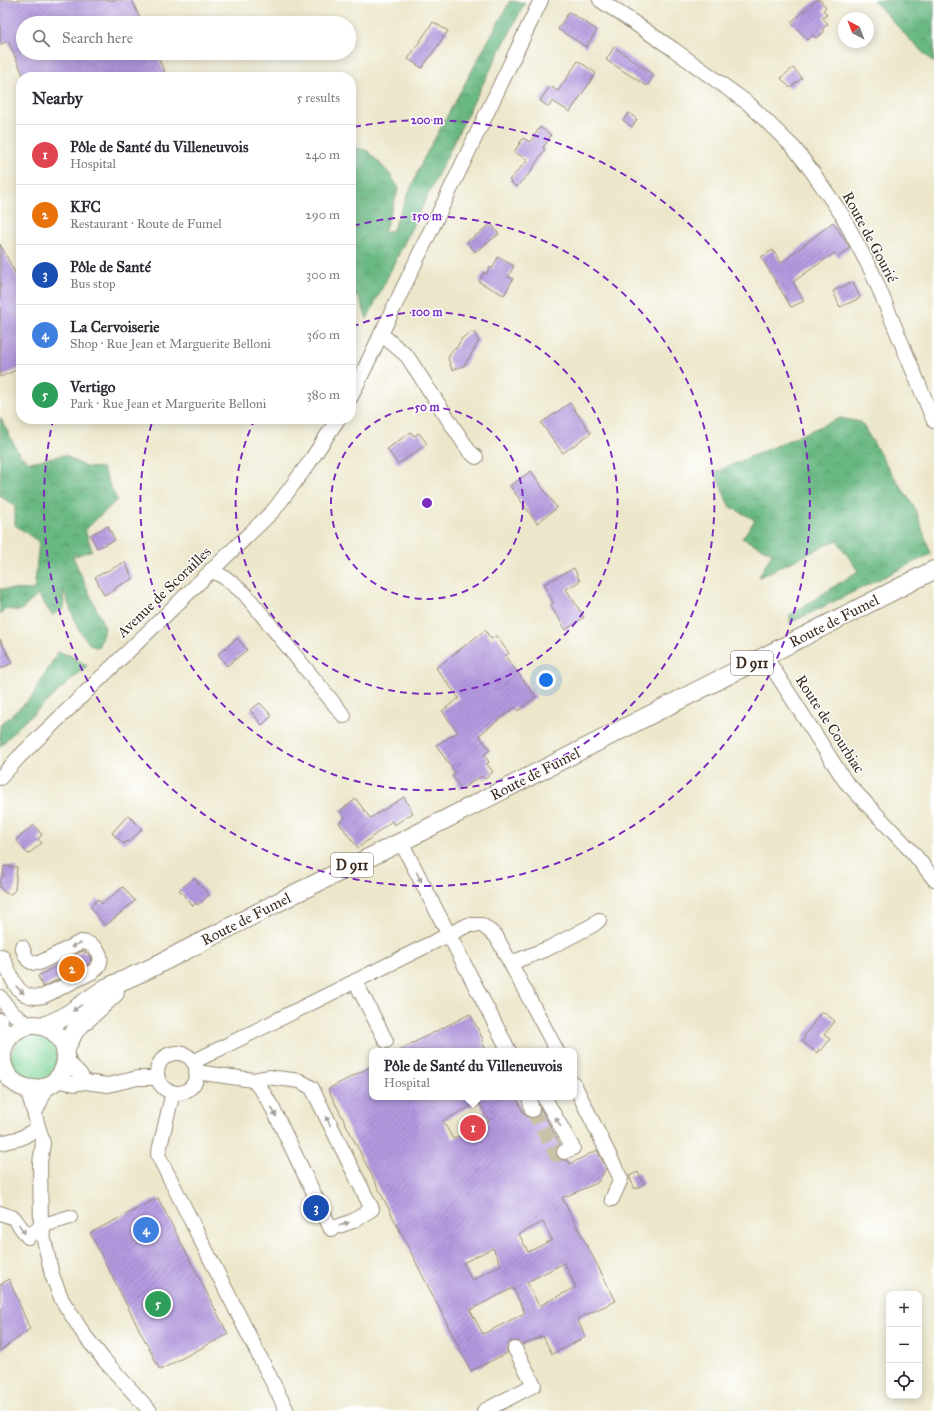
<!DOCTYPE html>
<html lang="en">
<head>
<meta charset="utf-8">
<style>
  body { margin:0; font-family:"IM FELL Great Primer",serif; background:#f2f2f3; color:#2b2b33 }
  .controls { position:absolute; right:12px; bottom:12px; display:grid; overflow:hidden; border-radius:8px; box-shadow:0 2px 10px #0003 }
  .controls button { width:36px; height:36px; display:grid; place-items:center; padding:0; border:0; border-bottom:1px solid #e1e1e2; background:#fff; color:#2b2b33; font:20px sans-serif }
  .compass { position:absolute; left:838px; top:12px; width:36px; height:36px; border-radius:50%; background:#fff; box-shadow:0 2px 10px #0003; rotate:318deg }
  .you { position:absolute; left:546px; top:680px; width:14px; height:14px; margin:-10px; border:3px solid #fff; border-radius:50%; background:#1a73e8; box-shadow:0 0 0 6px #1a73e833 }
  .badge { display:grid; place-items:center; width:26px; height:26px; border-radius:50%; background:#111827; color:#fff; font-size:13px; font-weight:700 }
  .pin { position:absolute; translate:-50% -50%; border:2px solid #fff; box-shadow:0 1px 4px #0006 }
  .popup { position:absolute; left:369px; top:1048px; width:208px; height:52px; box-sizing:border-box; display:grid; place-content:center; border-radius:8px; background:#fff; filter:drop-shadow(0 1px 3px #0005); font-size:13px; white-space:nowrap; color:#7c7c81 }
  .popup b { font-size:15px; color:#2b2b33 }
  .popup::after { content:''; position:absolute; left:50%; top:100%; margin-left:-8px; border:8px solid transparent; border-top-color:#fff }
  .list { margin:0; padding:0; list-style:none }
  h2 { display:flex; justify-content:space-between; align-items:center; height:52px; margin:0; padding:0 16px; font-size:17px }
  h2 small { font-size:13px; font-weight:400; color:#7c7c81 }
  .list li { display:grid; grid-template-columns:26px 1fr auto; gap:12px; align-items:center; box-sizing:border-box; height:60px; padding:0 16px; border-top:1px solid #e1e1e2 }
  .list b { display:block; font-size:15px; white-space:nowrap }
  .list p { margin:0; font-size:13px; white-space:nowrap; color:#7c7c81 }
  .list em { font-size:13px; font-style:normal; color:#7c7c81 }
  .icon { flex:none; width:22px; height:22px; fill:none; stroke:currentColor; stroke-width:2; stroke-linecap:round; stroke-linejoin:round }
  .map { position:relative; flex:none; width:934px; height:1411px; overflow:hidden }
  .search { position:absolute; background:#fff; box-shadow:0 2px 10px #0003; left:16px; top:16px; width:340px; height:44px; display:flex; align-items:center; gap:10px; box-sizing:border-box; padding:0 14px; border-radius:22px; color:#7c7c81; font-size:15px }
  .panel { position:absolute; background:#fff; box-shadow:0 2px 10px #0003; left:16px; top:72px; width:340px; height:352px; border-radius:16px }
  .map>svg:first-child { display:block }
</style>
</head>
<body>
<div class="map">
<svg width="934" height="1411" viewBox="0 0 934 1411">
  <defs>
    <pattern id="grass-dots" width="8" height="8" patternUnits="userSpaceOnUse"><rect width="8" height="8" fill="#82d79a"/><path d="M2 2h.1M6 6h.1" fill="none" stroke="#71b984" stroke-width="1.8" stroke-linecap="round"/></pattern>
    <pattern id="forest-crowns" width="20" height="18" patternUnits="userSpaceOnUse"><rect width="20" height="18" fill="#69b882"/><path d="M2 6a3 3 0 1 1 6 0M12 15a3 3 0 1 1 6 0" fill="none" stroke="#58966a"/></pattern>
    <pattern id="building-hatch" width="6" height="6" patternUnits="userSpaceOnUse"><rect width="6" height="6" fill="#b499e0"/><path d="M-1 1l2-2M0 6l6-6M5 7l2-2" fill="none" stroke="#947db5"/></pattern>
  </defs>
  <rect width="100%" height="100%" fill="#fff"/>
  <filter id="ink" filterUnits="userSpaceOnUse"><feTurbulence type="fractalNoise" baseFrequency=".025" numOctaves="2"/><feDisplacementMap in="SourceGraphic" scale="8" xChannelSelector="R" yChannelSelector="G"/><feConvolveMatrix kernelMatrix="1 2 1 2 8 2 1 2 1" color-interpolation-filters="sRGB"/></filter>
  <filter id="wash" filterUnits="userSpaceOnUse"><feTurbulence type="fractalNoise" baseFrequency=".012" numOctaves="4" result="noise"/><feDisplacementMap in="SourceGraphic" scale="16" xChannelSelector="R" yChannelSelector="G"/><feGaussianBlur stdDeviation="0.9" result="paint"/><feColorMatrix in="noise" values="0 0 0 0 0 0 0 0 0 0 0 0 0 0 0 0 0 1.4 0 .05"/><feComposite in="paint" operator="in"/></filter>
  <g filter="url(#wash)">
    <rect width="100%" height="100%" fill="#ece7cb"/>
    <circle fill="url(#grass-dots)" stroke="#5e805c" cx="34" cy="1058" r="23"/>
    <g fill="url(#forest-crowns)" stroke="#527150">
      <polygon points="873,0 934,0 934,63 913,43"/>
      <polygon points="510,1 525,3 473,103 367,319 358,295 351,299 351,146 368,151 389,173 399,188 384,231 392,231 423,160"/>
      <polygon points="0,417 20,456 30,462 65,455 85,467 102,468 117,500 85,530 92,550 73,557 105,628 98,648 90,645 78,629 63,589 64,609 52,615 38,595 20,611 6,609 0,614 0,589 34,590 39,542 15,525 15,506 0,496"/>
      <polygon points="840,418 861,422 887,466 915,508 931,554 790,623 790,615 858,571 837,540 759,577 772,553 742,538 755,520 729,506 715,472"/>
      <polygon points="58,652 72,656 87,666 17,728 0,747 0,725 31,698"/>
    </g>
    <g id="blocks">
      <g fill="url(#building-hatch)" fill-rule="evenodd">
        <polygon points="0,0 132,0 142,23 23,23 23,53 156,53 167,77 24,77 8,41 0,45"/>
        <polygon points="816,0 820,0 826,7 823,10 827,15 823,18 828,24 822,29 824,32 816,38 813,35 808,40 791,22"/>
        <polygon points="569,12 597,30 586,47 558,29"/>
        <polygon points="433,22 448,31 422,68 408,59"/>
        <polygon points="614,47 654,75 647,86 606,60"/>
        <polygon points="578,61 596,73 570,112 552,101 549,107 540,101 550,86 558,91"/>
        <polygon points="793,68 802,78 790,88 781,78"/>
        <polygon points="629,113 637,119 632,127 623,120"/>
        <polygon points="540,127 551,135 543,148 545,149 529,174 516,187 509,180 528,160 514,152 523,138 530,142"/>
        <polygon points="833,222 850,248 838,257 834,253 793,282 804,301 791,307 761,257 773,250 781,263"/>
        <polygon points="491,224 499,234 475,252 467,242"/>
        <polygon points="0,244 21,284 21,368 0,377"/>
        <polygon points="498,257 514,266 508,277 513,279 504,295 479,282 484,272 486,274 490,267 492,269"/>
        <polygon points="853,282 860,298 840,307 833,291"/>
        <polygon points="473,331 479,341 464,366 452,370 448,358 454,348 456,349 462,338"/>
        <polygon points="570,403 591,433 563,453 541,423"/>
        <polygon points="411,432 414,436 419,433 427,444 398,464 387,449"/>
        <polygon points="531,471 557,508 537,523 510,486"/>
        <polygon points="108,526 115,540 97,548 90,535"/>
        <polygon points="125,562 133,579 116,587 116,589 104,595 95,577"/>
        <polygon points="574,568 580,581 566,589 584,617 566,630 550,605 553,603 544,584"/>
        <polygon points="485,630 491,639 496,636 509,653 505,656 536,697 518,711 515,707 479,735 490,750 484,755 489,762 487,764 493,772 485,779 482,776 461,789 452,775 455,773 436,745 458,732 442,711 459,698 436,668"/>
        <polygon points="237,638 247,650 227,666 218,654"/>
        <polygon points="0,639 12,663 0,669"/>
        <polygon points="260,703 272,716 262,725 250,710"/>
        <polygon points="404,797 413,813 394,825 392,821 358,848 339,823 345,818 340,811 356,799 370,818"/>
        <polygon points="128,815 142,829 129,842 127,841 124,844 112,833"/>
        <polygon points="34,825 42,835 38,839 42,843 28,854 16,840"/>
        <polygon points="4,866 17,867 15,890 11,894 5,893 0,887 0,880 3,877"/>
        <polygon points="194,878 209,895 198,905 196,903 193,906 179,890"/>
        <polygon points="123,887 135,901 105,926 90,906 98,899 102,904"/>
        <polygon points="82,951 87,953 91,956 92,960 89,964 43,987 38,976"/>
        <polygon points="822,1011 835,1021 824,1035 830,1039 821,1051 819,1049 817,1053 802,1041 805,1037 804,1036"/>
        <polygon points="470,1014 484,1041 482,1042 487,1051 397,1051"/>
        <path d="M372,1066v31h144l8,17 5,4h5l4,-2 2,-4v-5l20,38 -3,2 -1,5v4l3,3 5,1h4l2,4 27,-14 9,18 -6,11 -3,4 -35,15 54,103 -39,18 9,18 -34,17 -9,-18 -20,9 -4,-3 -8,-1 -3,4 -1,4v4l-36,18 -143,-282zM479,1102l10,19 -36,18 -10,-18zM543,1222l9,18 -24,12 -9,-18zM493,1248l8,17 -29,15 -9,-17zM564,1263l12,24 -37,19 -12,-24zM513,1288l12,25 -42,21 -13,-24z"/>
        <polygon points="638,1172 644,1184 635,1189 629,1176"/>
        <polygon points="158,1198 228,1334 160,1370 90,1233"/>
        <polygon points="9,1279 30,1329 0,1351 0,1285"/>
      </g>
    </g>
  </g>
  <g filter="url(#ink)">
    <use href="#blocks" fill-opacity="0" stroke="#948874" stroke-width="1"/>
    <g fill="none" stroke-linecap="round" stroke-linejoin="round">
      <polyline stroke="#c9c1a8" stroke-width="14" stroke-dasharray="14 7" stroke-linecap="butt" points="532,1110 556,1155 564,1152"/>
      <defs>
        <g id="minor">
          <polyline points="600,0 673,49 749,104 794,148 811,170 842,215 872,272 934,421"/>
          <polyline points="381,334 407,356 469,451 476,457"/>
          <polyline points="351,397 541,0"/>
          <polyline points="211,570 227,579 245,594 344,716"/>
          <polyline points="765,656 845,781 914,854 934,879"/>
          <polyline points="0,778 18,758 274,510 309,463 338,419"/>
          <polyline points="401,842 509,1051"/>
          <path d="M2,956c10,21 14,46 42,40l50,-25c14,-12 3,-28 -13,-29l-42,21c-12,1 -13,-6 -17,-16"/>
          <polyline points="511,963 549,948 593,925 599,920"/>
          <polyline points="355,981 386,1041"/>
          <polyline points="0,997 12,1013 29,1025"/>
          <polyline points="0,1020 6,1041"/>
          <circle cx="177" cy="1073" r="20"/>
          <polyline points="65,1059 80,1074 85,1082"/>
          <polyline points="193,1062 468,925 482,925 496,936 557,1051"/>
          <polyline points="196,1072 253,1080 268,1077 300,1081 312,1088 372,1209 353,1221 331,1229 273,1109 263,1092 253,1080"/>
          <polyline points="55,1080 75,1084 85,1082 108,1085 138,1078 158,1078"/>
          <polyline points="574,1084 621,1179 612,1199"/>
          <polyline points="27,1088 43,1143 40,1163 41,1226 52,1275 62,1300 85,1336 105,1361 150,1411"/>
          <polyline points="173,1092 158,1155 287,1411"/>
          <polyline points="529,1097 532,1110"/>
          <polyline points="544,1097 573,1148 564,1152"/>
          <polyline points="35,1113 48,1085"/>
          <polyline points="0,1143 21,1138 38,1128"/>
          <polyline points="0,1213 14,1218 28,1237 41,1226 70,1217"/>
          <polyline points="484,1411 534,1385 515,1349"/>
        </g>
        <g id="major">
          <circle cx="34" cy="1057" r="32"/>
          <polyline points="44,1026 64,1017 106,988 149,969 292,895 401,842 934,570"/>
          <polyline points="65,1049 76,1029 115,993"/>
        </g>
      </defs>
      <use href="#minor" stroke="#948874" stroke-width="16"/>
      <use href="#major" stroke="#948874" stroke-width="20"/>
      <use href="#minor" stroke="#fff" stroke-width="14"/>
      <use href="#major" stroke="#fff" stroke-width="18"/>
    </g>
    <defs><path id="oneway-solid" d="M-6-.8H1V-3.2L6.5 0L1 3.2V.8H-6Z"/></defs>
    <g fill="#a79f9a">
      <use href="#oneway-solid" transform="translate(419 877) rotate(63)"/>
      <use href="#oneway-solid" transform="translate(76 945) rotate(158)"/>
      <use href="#oneway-solid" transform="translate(20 990) rotate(43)"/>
      <use href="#oneway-solid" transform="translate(77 1008) rotate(145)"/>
      <use href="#oneway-solid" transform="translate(274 1112) rotate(63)"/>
      <use href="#oneway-solid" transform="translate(328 1121) rotate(-116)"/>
      <use href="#oneway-solid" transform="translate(558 1122) rotate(-120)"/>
      <use href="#oneway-solid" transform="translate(344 1224) rotate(-19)"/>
      <use href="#oneway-solid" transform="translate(22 1229) rotate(54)"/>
    </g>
  </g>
  <g fill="none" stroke="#7b2cbf" stroke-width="2" stroke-dasharray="7 5">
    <circle cx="427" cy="503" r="96"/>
    <path d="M352 327A191 191 0 1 1 255 419"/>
    <path d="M353 226A287 287 0 1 1 153 419"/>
    <path d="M354 127A383 383 0 1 1 53 420"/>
  </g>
  <g text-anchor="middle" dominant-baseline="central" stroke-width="3" stroke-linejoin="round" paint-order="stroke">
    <g fill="#fff" stroke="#766a62" stroke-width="1">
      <rect x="731" y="651" width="42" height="24" rx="3"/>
      <rect x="331" y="853" width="42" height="24" rx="3"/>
    </g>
    <g font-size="14" font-weight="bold" fill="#3b2a1e">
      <text x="752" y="663">D 911</text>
      <text x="352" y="865">D 911</text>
    </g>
    <g font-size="15" fill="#3b2a1e" stroke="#fff">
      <text transform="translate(870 237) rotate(62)">Route de Gourié</text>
      <text transform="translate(164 592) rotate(-44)">Avenue de Scorailles</text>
      <text transform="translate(834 621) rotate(-27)">Route de Fumel</text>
      <text transform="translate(830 724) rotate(57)">Route de Courbiac</text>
      <text transform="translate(535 774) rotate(-27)">Route de Fumel</text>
      <text transform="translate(246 919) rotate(-27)">Route de Fumel</text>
    </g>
  </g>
  <circle cx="427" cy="503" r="6" fill="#7b2cbf" stroke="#fff" stroke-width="2"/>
  <g font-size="12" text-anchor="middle" font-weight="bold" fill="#7b2cbf" stroke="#fff" stroke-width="3" stroke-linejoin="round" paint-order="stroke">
    <text x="427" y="124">200 m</text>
    <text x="427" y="220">150 m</text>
    <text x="427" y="316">100 m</text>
    <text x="427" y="411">50 m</text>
  </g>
</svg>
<div class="controls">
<button>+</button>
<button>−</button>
<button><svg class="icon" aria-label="locate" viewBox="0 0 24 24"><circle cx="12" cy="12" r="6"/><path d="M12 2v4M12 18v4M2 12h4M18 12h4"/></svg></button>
</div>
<svg class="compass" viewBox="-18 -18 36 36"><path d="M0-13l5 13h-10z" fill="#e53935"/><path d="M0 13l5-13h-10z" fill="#7c7c81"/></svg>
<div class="you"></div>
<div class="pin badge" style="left:473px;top:1128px;background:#e0444e">1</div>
<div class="popup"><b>Pôle de Santé du Villeneuvois</b>Hospital</div>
<div class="pin badge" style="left:72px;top:969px;background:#e8710a">2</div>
<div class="pin badge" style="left:316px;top:1208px;background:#1a4fb4">3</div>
<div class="pin badge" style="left:146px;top:1230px;background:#3f7fe0">4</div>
<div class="pin badge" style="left:158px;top:1304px;background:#2e9e5b">5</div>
<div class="search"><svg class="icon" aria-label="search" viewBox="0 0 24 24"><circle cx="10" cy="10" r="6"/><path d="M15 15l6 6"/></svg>Search here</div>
<section class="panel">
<h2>Nearby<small>5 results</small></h2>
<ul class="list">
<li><span class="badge" style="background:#e0444e">1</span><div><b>Pôle de Santé du Villeneuvois</b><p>Hospital</p></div><em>240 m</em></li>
<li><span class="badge" style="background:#e8710a">2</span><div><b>KFC</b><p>Restaurant · Route de Fumel</p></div><em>290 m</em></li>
<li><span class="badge" style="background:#1a4fb4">3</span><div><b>Pôle de Santé</b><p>Bus stop</p></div><em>300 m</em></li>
<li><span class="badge" style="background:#3f7fe0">4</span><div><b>La Cervoiserie</b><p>Shop · Rue Jean et Marguerite Belloni</p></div><em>360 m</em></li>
<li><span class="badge" style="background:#2e9e5b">5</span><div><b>Vertigo</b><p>Park · Rue Jean et Marguerite Belloni</p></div><em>380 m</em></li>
</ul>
</section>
</div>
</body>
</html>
